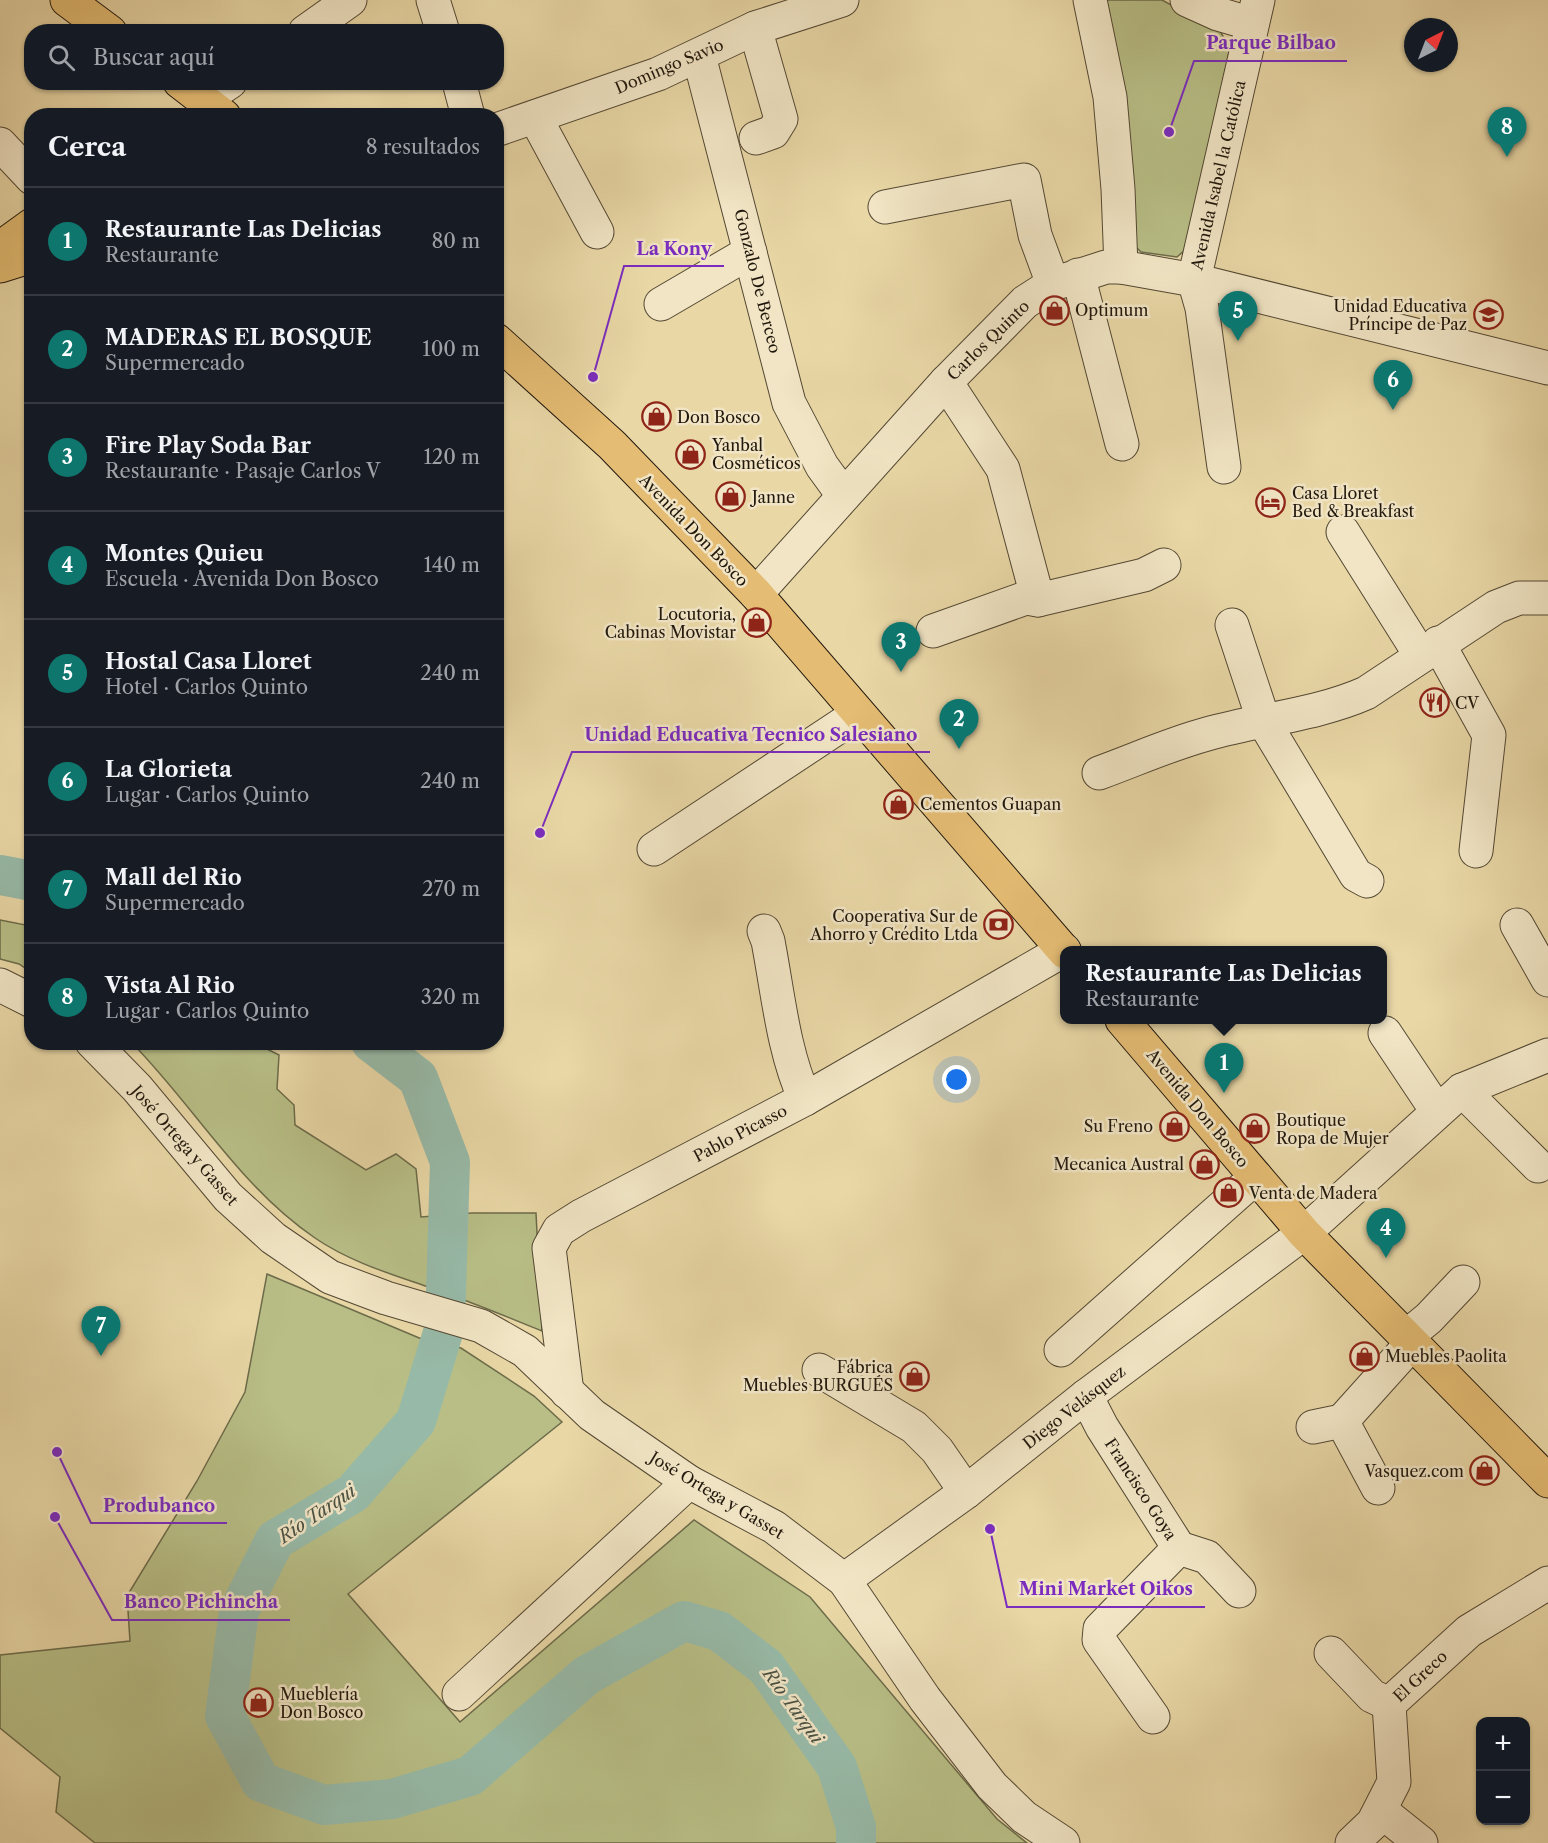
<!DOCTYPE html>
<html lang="es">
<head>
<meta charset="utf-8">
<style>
  body { margin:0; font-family:"Libre Caslon Text",serif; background:#20242c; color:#f1f3f6 }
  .controls { position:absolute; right:18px; bottom:18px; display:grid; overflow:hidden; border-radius:12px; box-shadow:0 2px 4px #0004 }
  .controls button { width:54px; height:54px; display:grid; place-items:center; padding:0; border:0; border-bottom:2px solid #363941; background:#171b24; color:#f1f3f6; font:30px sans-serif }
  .compass { position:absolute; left:1404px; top:18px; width:54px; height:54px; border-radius:50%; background:#171b24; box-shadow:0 2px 4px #0004; rotate:42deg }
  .you { position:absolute; left:957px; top:1080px; width:21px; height:21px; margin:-15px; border:4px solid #fff; border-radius:50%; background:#1a73e8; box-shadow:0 0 0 9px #1a73e833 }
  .badge { display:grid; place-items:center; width:39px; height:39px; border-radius:50%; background:#0f766e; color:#fff; font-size:20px; font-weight:700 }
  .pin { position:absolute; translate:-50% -50px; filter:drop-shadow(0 2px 3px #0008) }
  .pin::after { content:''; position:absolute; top:32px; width:21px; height:18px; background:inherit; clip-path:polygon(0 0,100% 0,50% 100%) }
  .popup { position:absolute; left:1060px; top:946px; width:327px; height:78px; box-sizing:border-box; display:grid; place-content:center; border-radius:12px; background:#171b24; filter:drop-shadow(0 2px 4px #0005); font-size:20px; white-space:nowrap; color:#9ea1a6 }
  .popup b { font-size:22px; color:#f1f3f6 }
  .popup::after { content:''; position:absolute; left:50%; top:100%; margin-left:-12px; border:12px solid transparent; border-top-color:#171b24 }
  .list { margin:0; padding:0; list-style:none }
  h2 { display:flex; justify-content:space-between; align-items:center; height:78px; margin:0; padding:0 24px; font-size:26px }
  h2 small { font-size:20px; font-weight:400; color:#9ea1a6 }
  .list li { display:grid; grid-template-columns:39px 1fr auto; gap:18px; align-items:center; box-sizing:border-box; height:108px; padding:0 24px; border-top:2px solid #363941 }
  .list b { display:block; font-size:22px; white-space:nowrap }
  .list p { margin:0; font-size:20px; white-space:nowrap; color:#9ea1a6 }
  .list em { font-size:20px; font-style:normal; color:#9ea1a6 }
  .icon { flex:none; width:33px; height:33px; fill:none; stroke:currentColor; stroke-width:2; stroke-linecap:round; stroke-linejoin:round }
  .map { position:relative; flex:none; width:1548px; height:1843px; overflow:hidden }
  .search { position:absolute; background:#171b24; box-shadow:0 2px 4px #0004; left:24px; top:24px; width:480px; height:66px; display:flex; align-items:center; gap:15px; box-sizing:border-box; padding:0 21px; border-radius:24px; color:#9ea1a6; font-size:22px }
  .panel { position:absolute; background:#171b24; box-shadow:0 2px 4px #0004; left:24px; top:108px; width:480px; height:942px; border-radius:24px }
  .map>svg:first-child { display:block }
</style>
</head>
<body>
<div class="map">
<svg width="1548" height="1843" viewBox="0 0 1548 1843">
  <rect width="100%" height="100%" fill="#e9d7a6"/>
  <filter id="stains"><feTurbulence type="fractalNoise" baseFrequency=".00333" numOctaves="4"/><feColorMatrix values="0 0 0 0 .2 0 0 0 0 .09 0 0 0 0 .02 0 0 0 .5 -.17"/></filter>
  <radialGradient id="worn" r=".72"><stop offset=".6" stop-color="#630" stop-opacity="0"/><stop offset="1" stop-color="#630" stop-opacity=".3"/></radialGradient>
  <g fill="#b8be86" stroke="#6c6b4a" stroke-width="1.5">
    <polygon points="1101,0 1162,0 1220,31 1230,48 1187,248 1177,257 1141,252 1134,245"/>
    <polygon points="0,920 31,926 31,972 19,964 0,959"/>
    <path d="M132,1043h123l24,12 -2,34 17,16 1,20 71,45 30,-16 20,15 5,48 51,-4h64l6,118c-37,-15 -73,-30 -111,-43 -40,-14 -81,-26 -116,-50 -75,-51 -121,-132 -183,-195z"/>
    <polygon points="267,1274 424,1340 461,1348 534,1396 562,1422 348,1594 460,1722 694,1520 810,1597 997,1819 1027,1843 95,1843 56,1812 60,1777 0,1728 0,1655 130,1641 127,1596 197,1481 245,1392"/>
  </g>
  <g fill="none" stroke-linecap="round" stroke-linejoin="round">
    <g stroke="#97baa8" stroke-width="40">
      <polyline points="0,875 32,881"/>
      <polyline points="371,1042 418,1078 450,1162 445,1326 416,1421 353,1493 275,1540 239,1611 225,1716 261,1782 324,1805 392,1799 470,1776 587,1675 684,1621 719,1631 766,1667 837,1767 856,1827 856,1843"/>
    </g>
    <defs>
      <g id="minor">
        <polyline points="433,0 443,32"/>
        <polyline points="1090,0 1110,97 1118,189 1121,267"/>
        <polyline points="1187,0 1218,14 1252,24"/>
        <polyline points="755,28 781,119 773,132 756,138"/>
        <polyline points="305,32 350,0"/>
        <polyline points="699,56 789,403 822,466 843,495"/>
        <polyline points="459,82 468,116"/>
        <polyline points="203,100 230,82"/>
        <polyline points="535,117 597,232"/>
        <polyline points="496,130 658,74 755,28 842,0"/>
        <polyline points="0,144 32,178"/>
        <polyline points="885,207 1024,180 1035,235 1053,284"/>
        <polyline points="1078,275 1122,444"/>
        <polyline points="661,304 750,252"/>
        <polyline points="946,382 1003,469 1038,600 1144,575 1164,565"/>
        <polyline points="1224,467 1202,308 1194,280 1258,0"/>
        <polyline points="1343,532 1421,656"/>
        <polyline points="756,594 946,382 1025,302 1053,284 1106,267 1121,267 1194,280 1548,368"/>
        <polyline points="1232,625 1264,722 1356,875 1367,881"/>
        <polyline points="933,631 1026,598 1038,600"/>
        <polyline points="1438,643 1489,735 1476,851"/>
        <path d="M1099,773c36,-13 71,-29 108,-39 53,-15 109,-19 159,-41l130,-86 23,-9h29"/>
        <polyline points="654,849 858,714"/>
        <polyline points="1517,925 1548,980"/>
        <path d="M764,931l4,10c10,52 15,110 37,158"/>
        <polyline points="0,985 32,1001"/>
        <polyline points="1385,1033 1437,1111"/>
        <polyline points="92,1042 137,1088 228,1197 273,1238 330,1277 386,1298 481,1326 525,1351 592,1415 689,1482 774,1527 844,1580 925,1699 992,1786 1024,1817 1063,1843"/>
        <polyline points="1462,1090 1538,1166"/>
        <polyline points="1406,1337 1429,1318 1463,1282"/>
        <polyline points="1061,1350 1256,1177"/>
        <polyline points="819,1370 914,1427 937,1450 966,1492"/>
        <polyline points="567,1392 549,1248 559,1230 581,1216 805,1099 1064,950"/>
        <polyline points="1086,1396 1102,1427 1179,1548 1100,1629 1099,1640 1153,1717"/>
        <polyline points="1313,1427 1342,1421"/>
        <polyline points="1378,1488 1342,1421 1412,1343"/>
        <polyline points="1179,1548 1207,1557 1239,1591"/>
        <polyline points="844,1580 966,1492 1086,1396 1304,1233 1462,1090 1548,1055"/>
        <polyline points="1331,1653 1372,1696 1389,1704"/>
        <polyline points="459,1694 689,1482"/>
        <polyline points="1381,1811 1421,1843"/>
        <polyline points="1352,1843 1373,1823 1394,1782 1389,1704 1469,1631 1548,1583"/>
      </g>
      <g id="major">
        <polyline points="67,0 110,32"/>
        <polyline points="180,82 224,116"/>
        <polyline points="0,248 32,225"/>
        <polyline points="0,266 32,256"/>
        <polyline points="496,340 612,445 756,594 1065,952"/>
        <polyline points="1122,1020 1304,1233 1548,1481"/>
      </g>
    </defs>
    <use href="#minor" stroke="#534833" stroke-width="35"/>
    <use href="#major" stroke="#21180d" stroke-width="35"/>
    <use href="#minor" stroke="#f1e5c5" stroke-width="33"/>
    <use href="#major" stroke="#e4bc73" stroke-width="33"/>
  </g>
  <defs>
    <symbol id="shop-ring" viewBox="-11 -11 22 22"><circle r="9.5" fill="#f1e5c5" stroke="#8f2418" stroke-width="1.5"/><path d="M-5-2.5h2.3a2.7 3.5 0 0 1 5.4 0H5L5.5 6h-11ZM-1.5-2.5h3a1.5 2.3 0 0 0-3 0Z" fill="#8f2418"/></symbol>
    <symbol id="university-ring" viewBox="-11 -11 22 22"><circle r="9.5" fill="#f1e5c5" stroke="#8f2418" stroke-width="1.5"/><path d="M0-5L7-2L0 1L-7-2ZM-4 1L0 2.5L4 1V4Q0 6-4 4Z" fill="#8f2418"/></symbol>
    <symbol id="hotel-ring" viewBox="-11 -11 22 22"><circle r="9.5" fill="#f1e5c5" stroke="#8f2418" stroke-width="1.5"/><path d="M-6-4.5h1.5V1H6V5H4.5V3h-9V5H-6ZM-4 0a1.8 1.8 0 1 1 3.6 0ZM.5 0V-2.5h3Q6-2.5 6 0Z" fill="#8f2418"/></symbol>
    <symbol id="restaurant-ring" viewBox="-11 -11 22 22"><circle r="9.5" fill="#f1e5c5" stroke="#8f2418" stroke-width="1.5"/><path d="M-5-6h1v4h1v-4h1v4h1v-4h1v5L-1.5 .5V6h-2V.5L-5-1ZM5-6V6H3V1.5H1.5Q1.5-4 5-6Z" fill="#8f2418"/></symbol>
    <symbol id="bank-ring" viewBox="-11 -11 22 22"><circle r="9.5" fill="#f1e5c5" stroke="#8f2418" stroke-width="1.5"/><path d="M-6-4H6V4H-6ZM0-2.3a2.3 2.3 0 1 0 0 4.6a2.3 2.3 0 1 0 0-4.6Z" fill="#8f2418"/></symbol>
  </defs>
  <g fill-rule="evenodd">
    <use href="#shop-ring" x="1038" y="294" width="33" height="33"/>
    <use href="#university-ring" x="1472" y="298" width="33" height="33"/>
    <use href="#shop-ring" x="640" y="400" width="33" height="33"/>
    <use href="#shop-ring" x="674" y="438" width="33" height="33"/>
    <use href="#shop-ring" x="714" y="480" width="33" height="33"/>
    <use href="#hotel-ring" x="1254" y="486" width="33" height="33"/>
    <use href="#shop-ring" x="740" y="606" width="33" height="33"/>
    <use href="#restaurant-ring" x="1418" y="686" width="33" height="33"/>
    <use href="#shop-ring" x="882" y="788" width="33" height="33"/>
    <use href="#bank-ring" x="982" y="908" width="33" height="33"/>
    <use href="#shop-ring" x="1158" y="1110" width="33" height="33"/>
    <use href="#shop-ring" x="1238" y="1112" width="33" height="33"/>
    <use href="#shop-ring" x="1188" y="1148" width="33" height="33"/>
    <use href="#shop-ring" x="1212" y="1176" width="33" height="33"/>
    <use href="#shop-ring" x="1348" y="1340" width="33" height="33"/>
    <use href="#shop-ring" x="898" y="1360" width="33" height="33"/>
    <use href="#shop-ring" x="1468" y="1454" width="33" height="33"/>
    <use href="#shop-ring" x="242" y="1686" width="33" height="33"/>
  </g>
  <g text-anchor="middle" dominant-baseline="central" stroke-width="5" stroke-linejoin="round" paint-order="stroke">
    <g font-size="16" fill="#21180d" stroke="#f1e5c5">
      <text transform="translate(669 66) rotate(-23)">Domingo Savio</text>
      <text transform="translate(1218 175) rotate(-77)">Avenida Isabel la Católica</text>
      <text transform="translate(758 281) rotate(76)">Gonzalo De Berceo</text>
      <text transform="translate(988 340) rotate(-44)">Carlos Quinto</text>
      <text transform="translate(694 530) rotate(46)">Avenida Don Bosco</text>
      <text transform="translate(1198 1108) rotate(50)">Avenida Don Bosco</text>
      <text transform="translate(740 1133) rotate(-28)">Pablo Picasso</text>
      <text transform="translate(185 1145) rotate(49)">José Ortega y Gasset</text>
      <text transform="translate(1074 1407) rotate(-38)">Diego Velásquez</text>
      <text transform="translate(1141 1489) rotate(57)">Francisco Goya</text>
      <text transform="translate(717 1495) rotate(31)">José Ortega y Gasset</text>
      <text transform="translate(1420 1676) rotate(-43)">El Greco</text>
    </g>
    <g font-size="16" fill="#21180d" stroke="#f1e5c5" text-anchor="start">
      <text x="1467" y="306" text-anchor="end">Unidad Educativa<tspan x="1467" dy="18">Príncipe de Paz</tspan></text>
      <text x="1075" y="310">Optimum</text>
      <text x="677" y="417">Don Bosco</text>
      <text x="712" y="445">Yanbal<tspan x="712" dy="18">Cosméticos</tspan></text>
      <text x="1292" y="493">Casa Lloret<tspan x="1292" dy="18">Bed &amp; Breakfast</tspan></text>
      <text x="752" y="497">Janne</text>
      <text x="736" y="614" text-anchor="end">Locutoria,<tspan x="736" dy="18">Cabinas Movistar</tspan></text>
      <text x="1455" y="703">CV</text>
      <text x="920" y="804">Cementos Guapan</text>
      <text x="978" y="916" text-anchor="end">Cooperativa Sur de<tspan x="978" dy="18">Ahorro y Crédito Ltda</tspan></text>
      <text x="1276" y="1120">Boutique<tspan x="1276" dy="18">Ropa de Mujer</tspan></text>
      <text x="1153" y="1126" text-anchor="end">Su Freno</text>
      <text x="1184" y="1164" text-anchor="end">Mecanica Austral</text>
      <text x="1249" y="1193">Venta de Madera</text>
      <text x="1385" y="1356">Muebles Paolita</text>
      <text x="893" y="1367" text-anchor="end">Fábrica<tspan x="893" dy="18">Muebles BURGUÉS</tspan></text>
      <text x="1464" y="1471" text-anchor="end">Vasquez.com</text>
      <text x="280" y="1694">Mueblería<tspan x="280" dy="18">Don Bosco</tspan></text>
    </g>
    <g font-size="18" font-style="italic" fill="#4a5143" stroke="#f1e5c5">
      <text transform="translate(317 1514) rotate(-34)">Río Tarqui</text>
      <text transform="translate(793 1706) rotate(54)">Río Tarqui</text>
    </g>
  </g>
  <path fill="none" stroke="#7b2cbf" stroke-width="2" d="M1169 132L1194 61H1347M593 377L624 266H724M540 833L572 752H930M57 1452L91 1523H227M990 1529L1007 1607H1205M55 1517L112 1620H290"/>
  <g fill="#7b2cbf" stroke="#f1e5c5" stroke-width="2">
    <circle cx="1169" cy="132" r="6"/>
    <circle cx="593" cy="377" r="6"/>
    <circle cx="540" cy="833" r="6"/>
    <circle cx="57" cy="1452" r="6"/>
    <circle cx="990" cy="1529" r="6"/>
    <circle cx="55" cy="1517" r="6"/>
  </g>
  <g font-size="18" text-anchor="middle" font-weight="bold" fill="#7b2cbf" stroke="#f1e5c5" stroke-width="5" stroke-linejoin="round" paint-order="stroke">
    <text x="1271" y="49">Parque Bilbao</text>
    <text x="674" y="255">La Kony</text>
    <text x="751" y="741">Unidad Educativa Tecnico Salesiano</text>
    <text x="159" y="1512">Produbanco</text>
    <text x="1106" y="1595">Mini Market Oikos</text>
    <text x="201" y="1608">Banco Pichincha</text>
  </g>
  <rect width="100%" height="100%" filter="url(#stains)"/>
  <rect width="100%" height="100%" fill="url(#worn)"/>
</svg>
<div class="controls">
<button>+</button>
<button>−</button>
</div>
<svg class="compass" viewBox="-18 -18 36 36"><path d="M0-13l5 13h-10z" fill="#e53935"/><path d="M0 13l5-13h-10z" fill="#9ea1a6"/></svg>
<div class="you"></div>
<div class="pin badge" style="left:1224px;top:1093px">1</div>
<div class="popup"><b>Restaurante Las Delicias</b>Restaurante</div>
<div class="pin badge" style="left:959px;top:749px">2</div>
<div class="pin badge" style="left:901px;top:672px">3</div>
<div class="pin badge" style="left:1386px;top:1258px">4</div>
<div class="pin badge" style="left:1238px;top:341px">5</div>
<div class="pin badge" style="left:1393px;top:410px">6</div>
<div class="pin badge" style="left:101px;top:1356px">7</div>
<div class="pin badge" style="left:1507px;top:157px">8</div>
<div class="search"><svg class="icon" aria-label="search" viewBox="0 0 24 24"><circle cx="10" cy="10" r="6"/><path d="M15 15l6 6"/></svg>Buscar aquí</div>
<section class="panel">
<h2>Cerca<small>8 resultados</small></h2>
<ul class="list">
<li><span class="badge">1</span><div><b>Restaurante Las Delicias</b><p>Restaurante</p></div><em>80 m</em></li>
<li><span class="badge">2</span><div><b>MADERAS EL BOSQUE</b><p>Supermercado</p></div><em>100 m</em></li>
<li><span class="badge">3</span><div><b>Fire Play Soda Bar</b><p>Restaurante · Pasaje Carlos V</p></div><em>120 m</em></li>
<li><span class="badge">4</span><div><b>Montes Quieu</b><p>Escuela · Avenida Don Bosco</p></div><em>140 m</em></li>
<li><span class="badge">5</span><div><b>Hostal Casa Lloret</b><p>Hotel · Carlos Quinto</p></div><em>240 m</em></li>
<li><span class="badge">6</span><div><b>La Glorieta</b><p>Lugar · Carlos Quinto</p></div><em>240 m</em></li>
<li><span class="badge">7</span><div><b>Mall del Rio</b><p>Supermercado</p></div><em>270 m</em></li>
<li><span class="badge">8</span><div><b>Vista Al Rio</b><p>Lugar · Carlos Quinto</p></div><em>320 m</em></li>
</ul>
</section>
</div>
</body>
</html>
